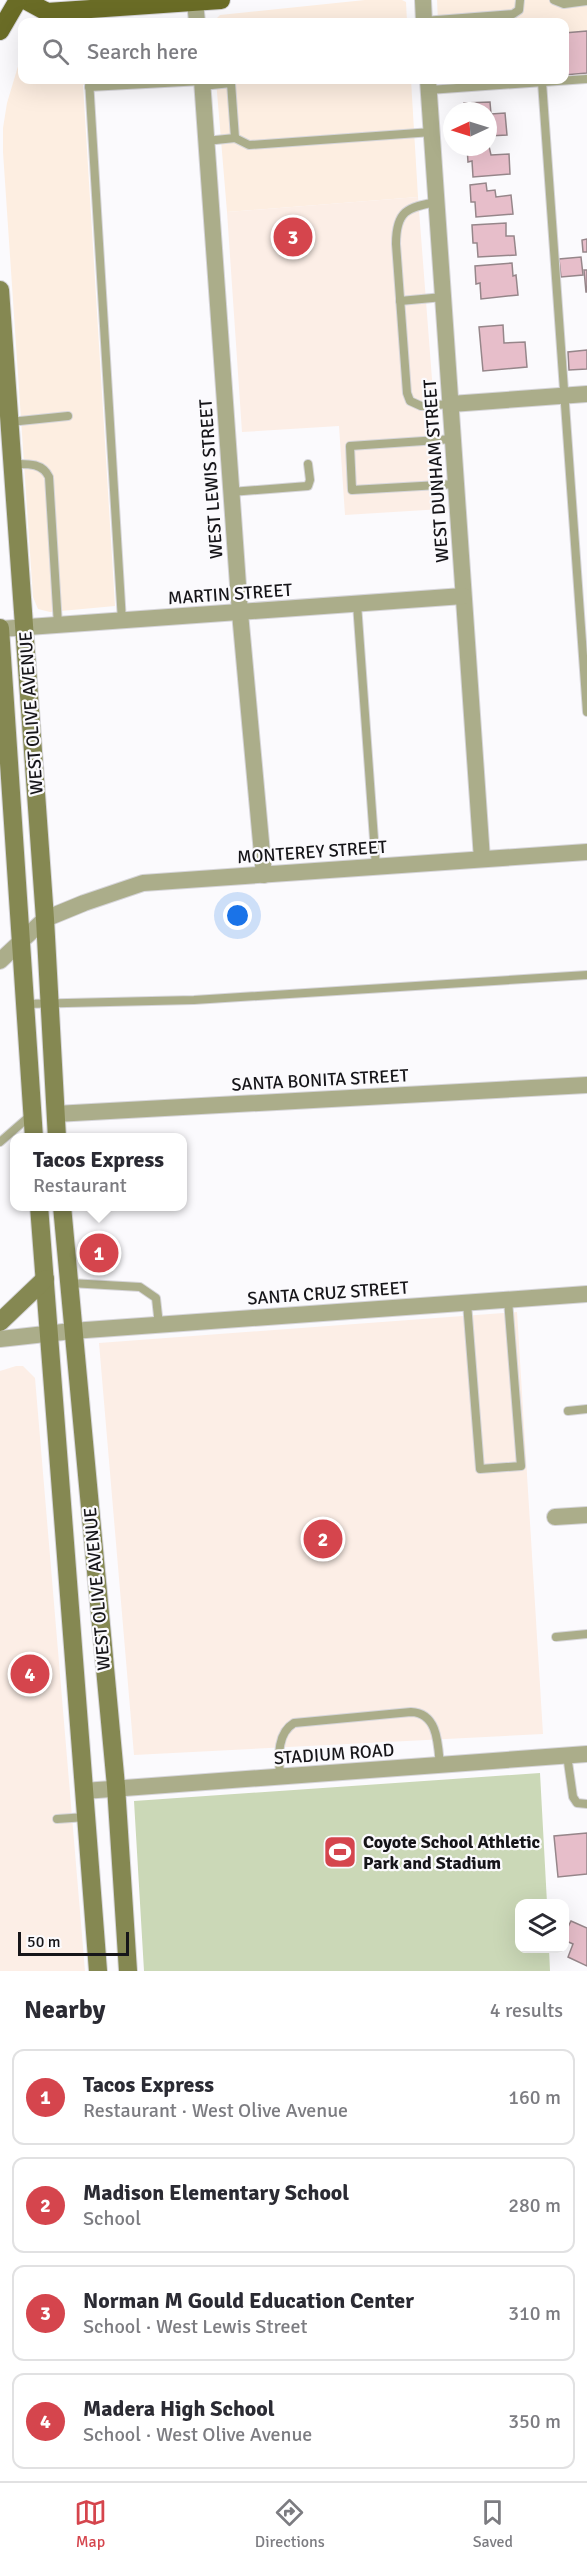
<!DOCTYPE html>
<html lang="en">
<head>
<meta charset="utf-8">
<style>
  body { margin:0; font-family:Signika,sans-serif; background:#f2f2f3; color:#2b2b33 }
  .controls { position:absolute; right:18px; bottom:18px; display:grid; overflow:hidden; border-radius:12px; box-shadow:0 6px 24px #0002 }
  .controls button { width:54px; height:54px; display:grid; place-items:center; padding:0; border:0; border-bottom:2px solid #e1e1e2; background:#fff; color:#2b2b33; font:30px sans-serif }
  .compass { position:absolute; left:443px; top:102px; width:54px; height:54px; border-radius:50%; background:#fff; box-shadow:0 6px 24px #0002; rotate:266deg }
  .scale { position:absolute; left:18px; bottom:15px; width:111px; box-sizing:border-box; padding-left:6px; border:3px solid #161519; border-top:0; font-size:16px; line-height:21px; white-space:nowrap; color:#161519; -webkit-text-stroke:4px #fbfafd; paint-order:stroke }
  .you { position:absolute; left:238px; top:916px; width:21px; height:21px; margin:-15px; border:4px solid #fff; border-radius:50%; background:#1a73e8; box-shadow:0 0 0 9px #1a73e833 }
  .badge { display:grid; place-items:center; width:39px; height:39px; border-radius:50%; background:#d5454d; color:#fff; font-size:20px; font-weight:700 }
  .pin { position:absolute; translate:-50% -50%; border:3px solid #fff; box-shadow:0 2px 6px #0006 }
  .popup { position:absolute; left:10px; top:1133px; width:177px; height:78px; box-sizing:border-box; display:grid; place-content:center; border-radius:12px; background:#fff; filter:drop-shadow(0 2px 4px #0005); font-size:20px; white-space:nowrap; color:#7c7c81 }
  .popup b { font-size:22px; color:#2b2b33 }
  .popup::after { content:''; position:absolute; left:50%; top:100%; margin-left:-12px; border:12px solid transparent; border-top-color:#fff }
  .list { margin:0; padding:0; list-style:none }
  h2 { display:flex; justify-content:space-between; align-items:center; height:78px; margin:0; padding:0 24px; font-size:26px }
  h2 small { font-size:20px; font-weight:400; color:#7c7c81 }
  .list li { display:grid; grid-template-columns:39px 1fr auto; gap:18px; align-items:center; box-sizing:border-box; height:96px; margin:0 12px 12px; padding:0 12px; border:2px solid #e1e1e2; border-radius:12px }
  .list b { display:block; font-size:22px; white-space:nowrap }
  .list p { margin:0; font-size:20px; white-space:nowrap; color:#7c7c81 }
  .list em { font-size:20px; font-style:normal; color:#7c7c81 }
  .icon { flex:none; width:33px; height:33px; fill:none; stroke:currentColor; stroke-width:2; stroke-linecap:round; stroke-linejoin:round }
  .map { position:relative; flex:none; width:587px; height:1971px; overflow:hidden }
  .search { position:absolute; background:#fff; box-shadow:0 6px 24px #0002; left:18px; right:18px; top:18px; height:66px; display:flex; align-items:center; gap:15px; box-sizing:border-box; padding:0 21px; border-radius:12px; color:#7c7c81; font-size:22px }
  .sheet { height:510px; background:#fff }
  nav { display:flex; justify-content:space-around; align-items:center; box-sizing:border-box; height:84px; border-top:2px solid #e1e1e2; background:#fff; font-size:16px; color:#7c7c81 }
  nav a { display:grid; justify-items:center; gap:3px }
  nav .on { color:#d5454d }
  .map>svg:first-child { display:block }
</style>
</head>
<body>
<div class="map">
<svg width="587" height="1971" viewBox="0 0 587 1971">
  <rect width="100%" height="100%" fill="#fbfafd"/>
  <g fill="#fdeee1">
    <polygon points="365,0 402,0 406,2 407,22 213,22 220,15"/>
    <polygon points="437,0 587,0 587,75 565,77 564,22 438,22"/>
    <polygon points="22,53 22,80 150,80 83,85 115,606 50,612 38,609 33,597 3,152 3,128 7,103"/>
    <polygon points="216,80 411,80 418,197 227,212"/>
    <polygon points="442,80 523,80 443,85"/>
  </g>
  <g fill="#fceee6">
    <polygon points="418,197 442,509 345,515 339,426 242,432 227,212"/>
    <polygon points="517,1312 543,1734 134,1755 99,1343"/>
    <polygon points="16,1366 23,1366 35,1378 85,1971 0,1971 0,1371"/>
  </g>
  <polygon fill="#cbd8b7" points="540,1773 547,1903 520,1904 520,1948 549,1949 550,1971 144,1971 134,1801"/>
  <g fill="#e7beca" stroke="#96868a" stroke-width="1.5">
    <polygon points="587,31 587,73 564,75 564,33"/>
    <polygon points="455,80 503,80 456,83"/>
    <polygon points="490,102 491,114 505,113 507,135 488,136 488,111 464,111 464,103"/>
    <polygon points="488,142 491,155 509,154 510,174 473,177 472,161 468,162 467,147 488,147"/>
    <polygon points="486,183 487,191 495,190 496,197 511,195 513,214 476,217 475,202 471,202 470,185"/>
    <polygon points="506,223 506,236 514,236 516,255 478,257 477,243 473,243 472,225"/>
    <polygon points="587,239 587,252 583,252 582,240"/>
    <polygon points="581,257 583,275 561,277 559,259"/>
    <polygon points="512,263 513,276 516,275 518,295 481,299 480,283 476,284 475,266"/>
    <polygon points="584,270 587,270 587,292 586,292"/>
    <polygon points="503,325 504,343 525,342 527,367 483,371 479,327"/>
    <polygon points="587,350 587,369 569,370 568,352"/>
    <polygon points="107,1238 109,1267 91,1268 89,1239"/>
    <polygon points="587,1833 587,1874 558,1877 554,1836"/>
    <polygon points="571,1921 587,1928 587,1966 568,1957 573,1944 564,1940 564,1935"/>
  </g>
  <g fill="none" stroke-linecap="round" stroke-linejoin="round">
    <defs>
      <g id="service">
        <polyline points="554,0 564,4 587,1"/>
        <polyline points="424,21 513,14 519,10 520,0"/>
        <polyline points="89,80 122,621"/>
        <polyline points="542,82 587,712"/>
        <polyline points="202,86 231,83 235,138 206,141"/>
        <polyline points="89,87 202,81"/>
        <polyline points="429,90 587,79"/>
        <polyline points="235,138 249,145 432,132"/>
        <path d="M437,202c-30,5 -41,9 -41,42l11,149 3,8 11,5 30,-2"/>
        <polyline points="400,301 443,297"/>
        <polyline points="10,422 68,416"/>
        <polyline points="453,439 350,446 352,490 456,484"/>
        <path d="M12,464c14,0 30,-2 37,13l9,148"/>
        <polyline points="231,492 308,486 310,480 308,464"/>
        <polyline points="357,604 376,867"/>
        <polyline points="25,1004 194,1000 587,975"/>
        <polyline points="0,1142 31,1115"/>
        <polyline points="70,1283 140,1287 156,1298 159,1325"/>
        <polyline points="467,1303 480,1469 521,1466 508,1300"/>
        <polyline points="568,1411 587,1409"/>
        <polyline points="556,1637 587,1634"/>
        <polyline points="567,1755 573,1797 577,1803 587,1804"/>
        <path d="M280,1777c-1,-19 -4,-43 14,-54l117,-11c27,1 27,32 29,54"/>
        <polyline points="57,1819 86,1817"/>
      </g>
      <g id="minor">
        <polyline points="423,0 424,22"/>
        <polyline points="195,2 197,22"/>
        <polyline points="202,80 240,613 264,875"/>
        <polyline points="428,80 482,859"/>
        <polyline points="451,404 587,394"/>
        <polyline points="0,629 463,596"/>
        <polyline points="0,961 45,919 84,903 143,883 587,852"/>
        <polyline points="55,1114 587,1085"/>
        <polyline points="0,1339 72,1331 587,1294"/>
        <polyline points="555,1517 587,1515"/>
        <polyline points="84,1791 587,1754"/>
      </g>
      <g id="secondary">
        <polyline points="0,290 45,919 57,1138"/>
        <polyline points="0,628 34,1138"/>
        <polyline points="39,1206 98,1971"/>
        <polyline points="62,1206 116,1786 128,1971"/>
        <polyline points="0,1322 45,1279"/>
      </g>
      <g id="primary">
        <polyline points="25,0 47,12 221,0"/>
        <polyline points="0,31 18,0"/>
      </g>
    </defs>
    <use href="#service" stroke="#d6d5d9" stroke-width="10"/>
    <use href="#minor" stroke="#d6d5d9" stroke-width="18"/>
    <use href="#secondary" stroke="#d6d5d9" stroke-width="20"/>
    <use href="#primary" stroke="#d6d5d9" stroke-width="20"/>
    <use href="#service" stroke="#abad8a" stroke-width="8"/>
    <use href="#minor" stroke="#abad8a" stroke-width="16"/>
    <use href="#secondary" stroke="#858852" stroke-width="18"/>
    <use href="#primary" stroke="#6a6c26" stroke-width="18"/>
  </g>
  <defs>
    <symbol id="stadium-square" viewBox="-11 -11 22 22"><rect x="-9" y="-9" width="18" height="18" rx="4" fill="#d5454d" stroke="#fbfafd"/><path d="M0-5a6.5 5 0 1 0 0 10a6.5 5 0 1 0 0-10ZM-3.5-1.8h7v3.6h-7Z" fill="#fff"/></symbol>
  </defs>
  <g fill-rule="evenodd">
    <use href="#stadium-square" x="321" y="1833" width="38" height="38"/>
  </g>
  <g text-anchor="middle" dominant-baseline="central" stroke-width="4.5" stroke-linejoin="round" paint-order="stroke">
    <g font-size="18" fill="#161519" stroke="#fbfafd">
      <text transform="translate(436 471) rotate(-94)">WEST DUNHAM STREET</text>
      <text transform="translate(211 479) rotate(-94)">WEST LEWIS STREET</text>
      <text transform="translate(230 594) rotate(-4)">MARTIN STREET</text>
      <text transform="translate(31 713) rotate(-94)">WEST OLIVE AVENUE</text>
      <text transform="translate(312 852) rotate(-4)">MONTEREY STREET</text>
      <text transform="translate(320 1080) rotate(-3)">SANTA BONITA STREET</text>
      <text transform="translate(328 1293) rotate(-4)">SANTA CRUZ STREET</text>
      <text transform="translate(97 1589) rotate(-95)">WEST OLIVE AVENUE</text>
      <text transform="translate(334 1754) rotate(-4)">STADIUM ROAD</text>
    </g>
    <g font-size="18" font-weight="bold" fill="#161519" stroke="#fbfafd" text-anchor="start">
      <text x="363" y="1842">Coyote School Athletic<tspan x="363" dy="21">Park and Stadium</tspan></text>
    </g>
  </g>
</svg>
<div class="controls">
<button><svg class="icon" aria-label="layers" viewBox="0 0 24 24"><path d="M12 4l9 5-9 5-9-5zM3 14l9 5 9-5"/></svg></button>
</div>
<svg class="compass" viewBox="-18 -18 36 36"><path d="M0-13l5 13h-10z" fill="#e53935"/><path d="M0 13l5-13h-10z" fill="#7c7c81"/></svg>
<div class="scale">50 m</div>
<div class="you"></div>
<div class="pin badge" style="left:99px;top:1253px">1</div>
<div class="popup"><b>Tacos Express</b>Restaurant</div>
<div class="pin badge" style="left:323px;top:1539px">2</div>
<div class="pin badge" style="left:293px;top:237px">3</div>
<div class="pin badge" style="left:30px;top:1674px">4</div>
<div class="search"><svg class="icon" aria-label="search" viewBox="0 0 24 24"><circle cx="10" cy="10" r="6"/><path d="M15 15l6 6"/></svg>Search here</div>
</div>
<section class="sheet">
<h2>Nearby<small>4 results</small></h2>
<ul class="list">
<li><span class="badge">1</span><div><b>Tacos Express</b><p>Restaurant · West Olive Avenue</p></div><em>160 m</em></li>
<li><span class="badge">2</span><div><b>Madison Elementary School</b><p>School</p></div><em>280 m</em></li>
<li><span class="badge">3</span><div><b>Norman M Gould Education Center</b><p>School · West Lewis Street</p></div><em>310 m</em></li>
<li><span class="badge">4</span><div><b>Madera High School</b><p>School · West Olive Avenue</p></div><em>350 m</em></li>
</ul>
</section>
<nav>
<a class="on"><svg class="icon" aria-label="map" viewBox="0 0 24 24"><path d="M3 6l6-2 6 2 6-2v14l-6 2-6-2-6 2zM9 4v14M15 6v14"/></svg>Map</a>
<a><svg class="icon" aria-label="directions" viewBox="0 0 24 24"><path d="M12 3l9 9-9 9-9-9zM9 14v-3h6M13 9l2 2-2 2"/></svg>Directions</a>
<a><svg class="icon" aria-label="saved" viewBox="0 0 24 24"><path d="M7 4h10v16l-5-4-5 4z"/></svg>Saved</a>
</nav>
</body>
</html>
